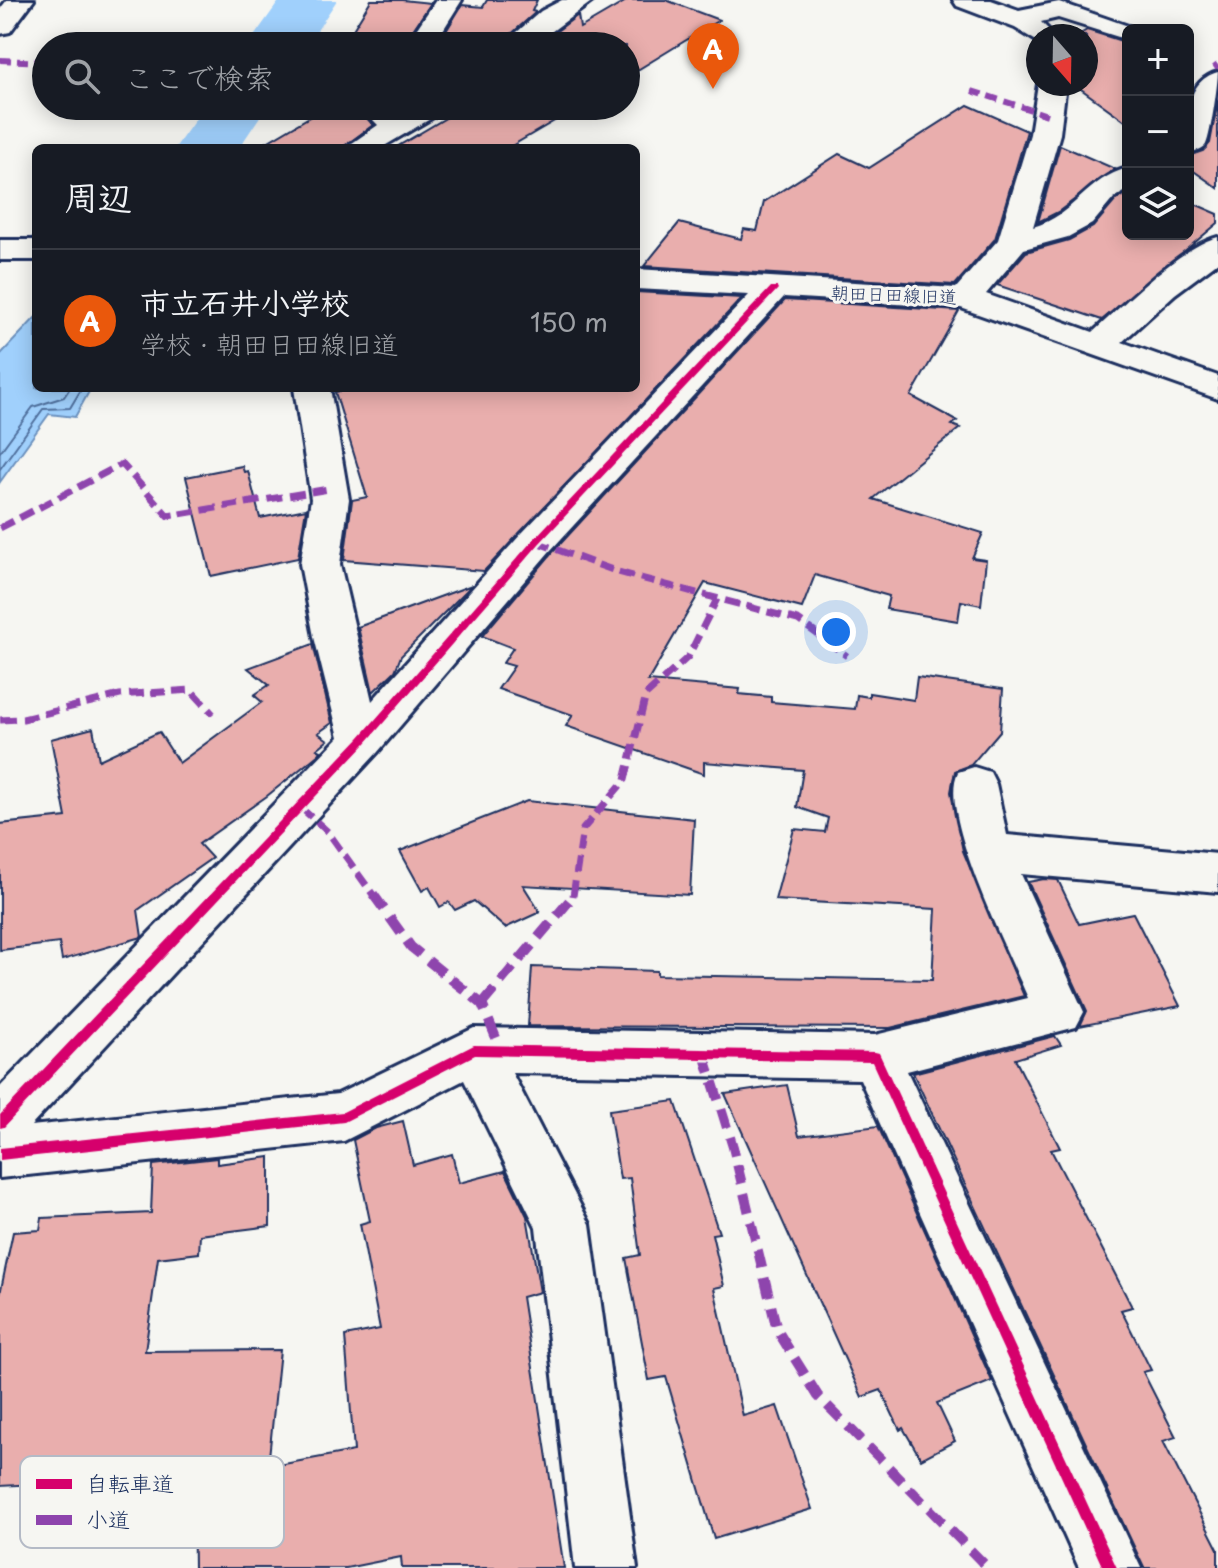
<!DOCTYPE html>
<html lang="ja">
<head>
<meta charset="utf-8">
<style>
  body { margin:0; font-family:"Playpen Sans","Klee One",sans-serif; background:#242831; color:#f1f3f6 }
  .controls { position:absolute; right:24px; top:24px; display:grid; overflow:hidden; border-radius:12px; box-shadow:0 4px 20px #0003 }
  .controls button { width:72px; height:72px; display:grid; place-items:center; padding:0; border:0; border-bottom:2px solid #363941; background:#171b24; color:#f1f3f6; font:40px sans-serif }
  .compass { position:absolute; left:1026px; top:24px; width:72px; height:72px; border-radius:50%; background:#171b24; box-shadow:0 4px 20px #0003; rotate:160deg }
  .you { position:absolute; left:836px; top:632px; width:28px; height:28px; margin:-20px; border:6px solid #fff; border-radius:50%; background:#1a73e8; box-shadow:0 0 0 12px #1a73e833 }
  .badge { display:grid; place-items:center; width:52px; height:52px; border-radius:50%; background:#ea580c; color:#fff; font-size:26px; font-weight:700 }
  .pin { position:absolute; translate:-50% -66px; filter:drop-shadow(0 2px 4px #0008) }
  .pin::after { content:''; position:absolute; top:42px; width:28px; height:24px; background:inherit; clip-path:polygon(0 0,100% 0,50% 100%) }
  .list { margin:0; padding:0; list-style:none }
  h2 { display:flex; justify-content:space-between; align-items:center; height:104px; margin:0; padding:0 32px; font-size:34px }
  h2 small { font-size:26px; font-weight:400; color:#9ea1a6 }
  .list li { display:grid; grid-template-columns:52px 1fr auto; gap:24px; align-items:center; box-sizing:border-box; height:144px; padding:0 32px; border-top:2px solid #363941 }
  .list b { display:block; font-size:30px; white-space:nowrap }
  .list p { margin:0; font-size:26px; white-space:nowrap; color:#9ea1a6 }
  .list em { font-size:26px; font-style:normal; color:#9ea1a6 }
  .icon { flex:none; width:44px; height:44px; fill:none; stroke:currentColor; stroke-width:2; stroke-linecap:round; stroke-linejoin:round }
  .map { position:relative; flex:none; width:1218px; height:1568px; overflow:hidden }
  .search { position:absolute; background:#171b24; box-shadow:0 4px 20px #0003; left:32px; top:32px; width:608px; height:88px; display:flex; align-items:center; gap:20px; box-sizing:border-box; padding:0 28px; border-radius:44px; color:#9ea1a6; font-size:30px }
  .panel { position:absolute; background:#171b24; box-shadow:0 4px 20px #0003; left:32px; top:144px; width:608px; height:248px; border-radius:12px }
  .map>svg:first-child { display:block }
</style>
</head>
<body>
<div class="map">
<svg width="1218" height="1568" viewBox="0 0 1218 1568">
  <rect width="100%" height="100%" fill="#f6f6f2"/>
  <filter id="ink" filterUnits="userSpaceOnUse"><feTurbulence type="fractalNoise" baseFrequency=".0125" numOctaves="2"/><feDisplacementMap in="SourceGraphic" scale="16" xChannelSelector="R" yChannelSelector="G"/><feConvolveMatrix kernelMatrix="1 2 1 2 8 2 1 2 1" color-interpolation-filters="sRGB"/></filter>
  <g filter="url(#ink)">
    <polygon fill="#a0d0fc" stroke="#6b90bd" stroke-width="2" points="36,317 36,388 91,388 75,417 49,414 0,482 0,355"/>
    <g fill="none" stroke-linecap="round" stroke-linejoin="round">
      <g stroke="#506f9d" stroke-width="2">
        <polyline points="0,452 33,407 64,397 70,388"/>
        <polyline points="0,469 43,409 70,408 82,388"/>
      </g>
      <g fill="#a0d0fc" fill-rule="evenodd">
        <polygon points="280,0 337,0 307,46 247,46"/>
        <polygon points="205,106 267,106 239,148 175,148"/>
      </g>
    </g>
    <g fill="#e9aead" stroke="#1b2f5e" stroke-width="2">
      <polygon points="371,0 402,0 431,3 402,46 343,46"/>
      <polygon points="487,0 537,0 532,11 536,12 498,46 437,46 462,5 483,7"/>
      <polygon points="628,0 666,0 719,20 626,77 626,46 537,46 578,15 580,28"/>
      <polygon points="1087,30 1128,43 1128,123 1074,84 1086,84 1086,36 1077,36"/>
      <polygon points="1218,100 1218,188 1188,167 1188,156 1203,151 1210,143"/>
      <polygon points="968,105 1027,131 995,239 955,285 644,266 679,223 741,239 744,229 757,231 764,202 839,154 869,168"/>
      <polygon points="328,106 343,106 364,115 373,125 342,148 257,148"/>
      <polygon points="466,106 580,106 508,148 395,148"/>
      <polygon points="1060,145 1115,169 1058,212 1038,222"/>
      <polygon points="1128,193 1128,234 1188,234 1188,201 1218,214 1218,223 1102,320 997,285 1026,252 1069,240 1093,227 1116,200"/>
      <polygon points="636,292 742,298 484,571 344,560 352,500 367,497 335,392 358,388 636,388"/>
      <polygon points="785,300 959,311 911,396 957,421 952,425 960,428 873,499 983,533 972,558 986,560 981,605 961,601 958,621 886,609 889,596 815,575 802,608 705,583 648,681 740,689 739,694 771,697 771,702 855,709 857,695 869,697 869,693 914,700 917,677 1003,689 1000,731 971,765 955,771 951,792 963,851 1024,996 890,1028 528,1026 532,967 657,971 657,975 932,980 936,909 775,900 794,829 825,832 828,818 797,807 803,770 704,762 704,774 566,726 573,715 498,689 514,666 503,663 513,648 482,636 552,553"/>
      <polygon points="242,466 244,472 248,471 260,518 306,509 298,558 211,576 186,477"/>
      <polygon points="472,585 401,656 395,671 373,692 358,627"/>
      <polygon points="313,644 332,723 318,733 328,740 317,749 321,751 319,754 267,796 199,844 212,858 138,910 142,937 62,960 59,943 0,950 0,824 66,817 51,739 93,728 99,760 159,732 179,763 262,702 254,695 269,685 248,668"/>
      <polygon points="527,801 694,819 690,895 523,885 540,912 505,928 474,901 455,910 449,902 440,907 429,887 422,891 400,851"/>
      <polygon points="1044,879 1058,880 1079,924 1133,913 1180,1006 1080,1026 1087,1011 1028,882"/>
      <polygon points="1055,1036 1061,1045 1015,1059 1060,1148 1051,1150 1132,1307 1121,1310 1151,1370 1143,1372 1176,1437 1163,1441 1218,1549 1218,1568 1144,1568 913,1073"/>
      <polygon points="787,1085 799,1136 878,1126 992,1381 937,1403 955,1441 921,1459 903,1428 900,1430 881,1390 862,1397 725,1094"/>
      <polygon points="675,1101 719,1233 712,1234 724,1286 714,1288 743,1416 777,1406 812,1509 714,1539 666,1377 649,1380 626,1258 640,1255 630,1178 620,1179 609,1110"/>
      <polygon points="403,1121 413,1165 452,1154 459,1183 505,1171 527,1216 540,1292 522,1297 564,1568 402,1568 401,1557 346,1568 194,1568 193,1489 33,1493 35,1484 0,1486 0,1294 13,1232 40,1230 42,1218 151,1213 153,1165 217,1158 217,1164 270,1157 270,1226 200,1235 199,1253 158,1258 145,1351 280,1350 268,1467 354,1451 345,1336 380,1329 360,1224 370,1221 353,1140 376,1128"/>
    </g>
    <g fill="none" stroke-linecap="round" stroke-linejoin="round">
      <defs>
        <g id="minor">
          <polygon points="436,0 462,0 433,46 405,46"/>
          <polygon points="562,0 594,0 532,46 501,46 541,11"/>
          <polygon points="953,0 991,0 1019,10 1059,2 1140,30 1128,30 1128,40 1058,18 1041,22 1053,34 1038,36 1038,42 1015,28 957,6"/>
          <path d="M1218,72c0,10 -8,69 -13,74 -4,4 -11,5 -17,7 0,-29 -6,-71 30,-81z"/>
          <path d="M1038,84h28l-6,50 -27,93c42,-12 54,-49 95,-59v22l-14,8 -22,26 -24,13 -44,12 -38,45 107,38c30,-27 87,-85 125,-95v25l-43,32 -53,48 96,34v23l-257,-91 -177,-11 -234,254 -173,202 -346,373 307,-32 136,-66 401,7 153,-37c-19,-45 -91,-185 -70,-226l16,-5 16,5 6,12 11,51 211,19v38l-197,-18 63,138 -8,15 -169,44 234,497h-62l-219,-489 -348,-6 78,151 47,344h-62l-39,-341 -72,-147 -120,61 -344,37v-91l339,-350 -25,-100 -14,-73 11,-65 -17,-111h36l19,111 -9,65 32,137 150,-168 227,-238 -113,-6v-20l320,19 42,-48 32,-106z"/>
          <polygon points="359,106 391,106 399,113 411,106 446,106 442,112 381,148 345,148 378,125"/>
          <rect x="0" y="240" width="36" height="20"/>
        </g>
        <polygon id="secondary" points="7,0 34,0 10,32 0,34 0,9"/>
      </defs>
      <use href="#minor" stroke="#1b2f5e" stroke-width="6"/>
      <use href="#secondary" stroke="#1b2f5e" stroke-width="6"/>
      <use href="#minor" fill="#f6f6f2" fill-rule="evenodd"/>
      <use href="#secondary" fill="#f6f6f2" fill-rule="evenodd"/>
      <g stroke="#8e44ad" stroke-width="6" stroke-dasharray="11 6" stroke-linecap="butt">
        <polyline points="0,60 46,62"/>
        <polyline points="1214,68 1218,65"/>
        <polyline points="972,91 1047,115"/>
      </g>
      <g stroke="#8e44ad" stroke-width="7" stroke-dasharray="15 7" stroke-linecap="butt">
        <polyline points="0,528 122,464 168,516 329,489"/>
        <polyline points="536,542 618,572 798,620 847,656"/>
        <polyline points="0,720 23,719 120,695 191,690 213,714"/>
        <polyline points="300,807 328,832 374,896"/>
        <polyline points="573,896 583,829 625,780 646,695 688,657 717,599"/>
      </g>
      <g stroke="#8e44ad" stroke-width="10" stroke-dasharray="19 10" stroke-linecap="butt">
        <polyline points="373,894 411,947 482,1004 501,1050"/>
        <polyline points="482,1004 575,894"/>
        <polyline points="704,1054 733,1147 777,1330 818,1396 988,1568"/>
      </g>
      <defs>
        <g id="cycleway">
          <polygon points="771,287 777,287 778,289 539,544 365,744 4,1127 0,1128 0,1115 359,738 533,540"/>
          <polygon points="474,1045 875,1052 879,1053 1117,1568 1103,1568 872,1062 475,1055 344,1122 0,1160 0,1148 343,1112"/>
        </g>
      </defs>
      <use href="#cycleway" stroke="#f6f6f2" stroke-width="5"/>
      <use href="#cycleway" fill="#d6006c" fill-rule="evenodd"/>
    </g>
  </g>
  <g text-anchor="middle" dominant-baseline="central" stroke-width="6" stroke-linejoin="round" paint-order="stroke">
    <g font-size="18" fill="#1b2f5e" stroke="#f6f6f2">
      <text transform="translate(894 294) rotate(2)">朝田日田線旧道</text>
    </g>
  </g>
  <rect x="20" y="1456" width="264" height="92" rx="12" fill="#f6f6f2" stroke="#b4bac6" stroke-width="2"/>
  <rect x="36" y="1479" width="36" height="10" fill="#d6006c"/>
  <rect x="36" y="1515" width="36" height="10" fill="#8e44ad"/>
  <g font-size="22" fill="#1b2f5e">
    <text x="86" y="1492">自転車道</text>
    <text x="86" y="1528">小道</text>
  </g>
</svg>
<div class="controls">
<button>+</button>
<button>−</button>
<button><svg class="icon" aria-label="layers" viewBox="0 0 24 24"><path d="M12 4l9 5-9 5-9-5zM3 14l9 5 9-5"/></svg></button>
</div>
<svg class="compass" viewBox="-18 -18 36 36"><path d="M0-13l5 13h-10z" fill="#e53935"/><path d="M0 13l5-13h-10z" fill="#9ea1a6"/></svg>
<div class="you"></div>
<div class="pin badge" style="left:713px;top:89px">A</div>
<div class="search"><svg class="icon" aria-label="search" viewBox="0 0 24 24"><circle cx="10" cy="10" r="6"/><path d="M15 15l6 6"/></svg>ここで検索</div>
<section class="panel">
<h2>周辺<small></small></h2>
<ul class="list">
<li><span class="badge">A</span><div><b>市立石井小学校</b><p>学校 · 朝田日田線旧道</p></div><em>150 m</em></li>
</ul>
</section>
</div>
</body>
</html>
